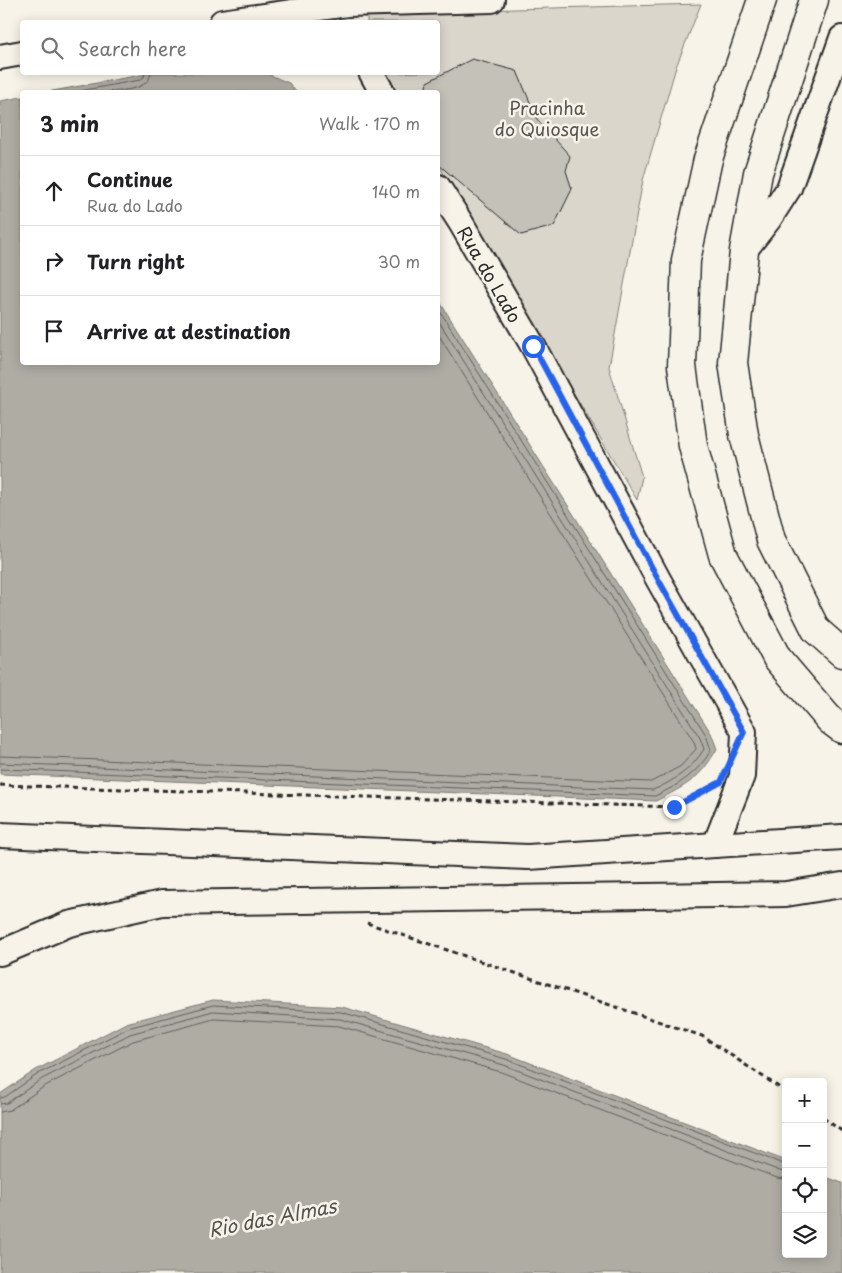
<!DOCTYPE html>
<html lang="en">
<head>
<meta charset="utf-8">
<style>
  body { margin:0; font-family:"Playpen Sans",sans-serif; background:#f6f6f6; color:#202124 }
  .controls { position:absolute; right:15px; bottom:15px; display:grid; overflow:hidden; border-radius:5px; box-shadow:0 2px 12px #0003 }
  .controls button { width:45px; height:45px; display:grid; place-items:center; padding:0; border:0; border-bottom:1px solid #e0e0e0; background:#fff; color:#202124; font:25px sans-serif }
  .stop { position:absolute; width:15px; height:15px; margin:-11px; border:4px solid #2563eb; border-radius:50%; background:#fff }
  .stop.end { background:#2563eb; border-color:#fff; box-shadow:0 1px 5px #0008 }
  .list { margin:0; padding:0; list-style:none }
  h2 { display:flex; justify-content:space-between; align-items:center; height:65px; margin:0; padding:0 20px; font-size:21px }
  h2 small { font-size:16px; font-weight:400; color:#757577 }
  .list li { display:grid; grid-template-columns:32px 1fr auto; gap:15px; align-items:center; box-sizing:border-box; height:70px; padding:0 20px; border-top:1px solid #e0e0e0 }
  .list b { display:block; font-size:19px; white-space:nowrap }
  .list p { margin:0; font-size:16px; white-space:nowrap; color:#757577 }
  .list em { font-size:16px; font-style:normal; color:#757577 }
  .icon { flex:none; width:28px; height:28px; fill:none; stroke:currentColor; stroke-width:2; stroke-linecap:round; stroke-linejoin:round }
  .map { position:relative; flex:none; width:842px; height:1273px; overflow:hidden }
  .search { position:absolute; background:#fff; box-shadow:0 2px 12px #0003; left:20px; top:20px; width:420px; height:55px; display:flex; align-items:center; gap:12px; box-sizing:border-box; padding:0 18px; border-radius:5px; color:#757577; font-size:19px }
  .panel { position:absolute; background:#fff; box-shadow:0 2px 12px #0003; left:20px; top:90px; width:420px; height:275px; border-radius:5px }
  .map>svg:first-child { display:block }
</style>
</head>
<body>
<div class="map">
<svg width="842" height="1273" viewBox="0 0 842 1273">
  <rect width="100%" height="100%" fill="#f7f3e8"/>
  <filter id="ink" filterUnits="userSpaceOnUse"><feTurbulence type="fractalNoise" baseFrequency=".02" numOctaves="2"/><feDisplacementMap in="SourceGraphic" scale="10" xChannelSelector="R" yChannelSelector="G"/><feConvolveMatrix kernelMatrix="1 2 1 2 8 2 1 2 1" color-interpolation-filters="sRGB"/></filter>
  <g filter="url(#ink)">
    <polygon fill="#dad6cc" stroke="#82807c" points="701,4 676,67 643,180 609,367 642,477 637,500 438,164 438,92 395,92 383,73 438,72 438,22 367,22 367,13"/>
    <g fill="#afaca4" stroke="#7a7874">
      <polygon points="152,73 265,73 289,83 296,92 47,92"/>
      <path d="M22,97v265h416v-63l273,434 6,16c-18,31 -30,36 -61,52l-656,-27v-673z"/>
      <polygon points="213,1000 342,1007 507,1054 786,1161 786,1254 823,1254 823,1176 842,1183 842,1273 0,1273 0,1094 36,1070 126,1023"/>
    </g>
    <g fill="none" stroke-linecap="round" stroke-linejoin="round">
      <g stroke="#605f5b" stroke-width="1">
        <polyline points="74,92 140,80 144,77 145,72"/>
        <path d="M107,92c14,-2 43,-1 44,-20"/>
        <polyline points="0,756 651,782 681,766 696,749 694,742 438,334"/>
        <path d="M0,763l653,27c21,-9 39,-21 51,-41l-4,-11 -262,-418"/>
        <path d="M0,769l655,27c24,-11 43,-23 56,-46l-5,-15 -268,-427"/>
        <polyline points="0,1098 5,1097 38,1074 128,1028 213,1005 341,1012 506,1059 786,1165"/>
        <polyline points="0,1104 7,1103 42,1079 130,1034 213,1011 340,1019 504,1065 780,1171 786,1172"/>
        <polyline points="0,1112 10,1110 45,1086 133,1041 214,1019 339,1026 501,1072 777,1178 786,1179"/>
      </g>
    </g>
    <polygon fill="#c4c1b9" stroke="#2b2b2b" points="472,59 517,71 537,119 570,156 566,171 572,189 554,226 521,235 438,164 438,92 425,92 427,82"/>
    <g fill="none" stroke-linecap="round" stroke-linejoin="round">
      <defs>
        <g id="minor">
          <polyline points="222,22 347,4 492,0"/>
          <polyline points="0,57 22,53"/>
          <polyline points="371,72 382,92"/>
          <polyline points="438,187 461,223 533,346 658,579 744,732 742,776 715,845"/>
          <polyline points="744,251 769,219 789,188 842,38"/>
          <polyline points="0,835 528,857 842,837"/>
          <polyline points="0,953 69,924 162,903 786,894 842,885"/>
        </g>
        <g id="primary">
          <polyline points="762,0 708,159 686,260 682,366 693,446 723,555 777,658 830,720 842,729"/>
          <polyline points="814,0 758,173 744,251 733,363 744,435 771,540 816,630 842,653"/>
        </g>
      </defs>
      <use href="#minor" stroke="#2b2b2b" stroke-width="28"/>
      <use href="#primary" stroke="#2b2b2b" stroke-width="31"/>
      <g stroke="#2b2b2b" stroke-width="3" stroke-dasharray="5 4" stroke-linecap="butt">
        <polyline points="0,785 674,807 714,786"/>
        <polyline points="367,923 702,1036 786,1092"/>
        <polyline points="823,1118 842,1131"/>
      </g>
      <use href="#minor" stroke="#f7f3e8" stroke-width="24"/>
      <use href="#primary" stroke="#f7f3e8" stroke-width="28"/>
    </g>
  </g>
  <g fill="none" stroke-linecap="round" stroke-linejoin="round" filter="url(#ink)">
    <polyline stroke="#2563eb" stroke-width="6" points="533,346 658,579 744,732 721,782 674,807"/>
  </g>
  <g text-anchor="middle" dominant-baseline="central" stroke-width="5" stroke-linejoin="round" paint-order="stroke">
    <g font-size="18" fill="#575653" stroke="#f7f3e8">
      <text x="547" y="107">Pracinha<tspan x="547" dy="21">do Quiosque</tspan></text>
    </g>
    <g font-size="18" fill="#2b2b2b" stroke="#f7f3e8">
      <text transform="translate(490 274) rotate(60)">Rua do Lado</text>
    </g>
    <g font-size="19" font-style="italic" fill="#53524f" stroke="#f7f3e8">
      <text transform="translate(272 1217) rotate(-11)">Rio das Almas</text>
    </g>
  </g>
</svg>
<div class="controls">
<button>+</button>
<button>−</button>
<button><svg class="icon" aria-label="locate" viewBox="0 0 24 24"><circle cx="12" cy="12" r="6"/><path d="M12 2v4M12 18v4M2 12h4M18 12h4"/></svg></button>
<button><svg class="icon" aria-label="layers" viewBox="0 0 24 24"><path d="M12 4l9 5-9 5-9-5zM3 14l9 5 9-5"/></svg></button>
</div>
<div class="stop" style="left:533px;top:346px"></div>
<div class="stop end" style="left:674px;top:807px"></div>
<div class="search"><svg class="icon" aria-label="search" viewBox="0 0 24 24"><circle cx="10" cy="10" r="6"/><path d="M15 15l6 6"/></svg>Search here</div>
<section class="panel">
<h2>3 min<small>Walk · 170 m</small></h2>
<ul class="list">
<li><svg class="icon" aria-label="ahead" viewBox="0 0 24 24"><path d="M12 20V5M6 11l6-6 6 6"/></svg><div><b>Continue</b><p>Rua do Lado</p></div><em>140 m</em></li>
<li><svg class="icon" aria-label="right" viewBox="0 0 24 24"><path d="M7 20v-9h11M14 6l5 5-5 5"/></svg><div><b>Turn right</b></div><em>30 m</em></li>
<li><svg class="icon" aria-label="arrive" viewBox="0 0 24 24"><path d="M6 21V4h12l-3 4 3 4H6"/></svg><div><b>Arrive at destination</b></div></li>
</ul>
</section>
</div>
</body>
</html>
